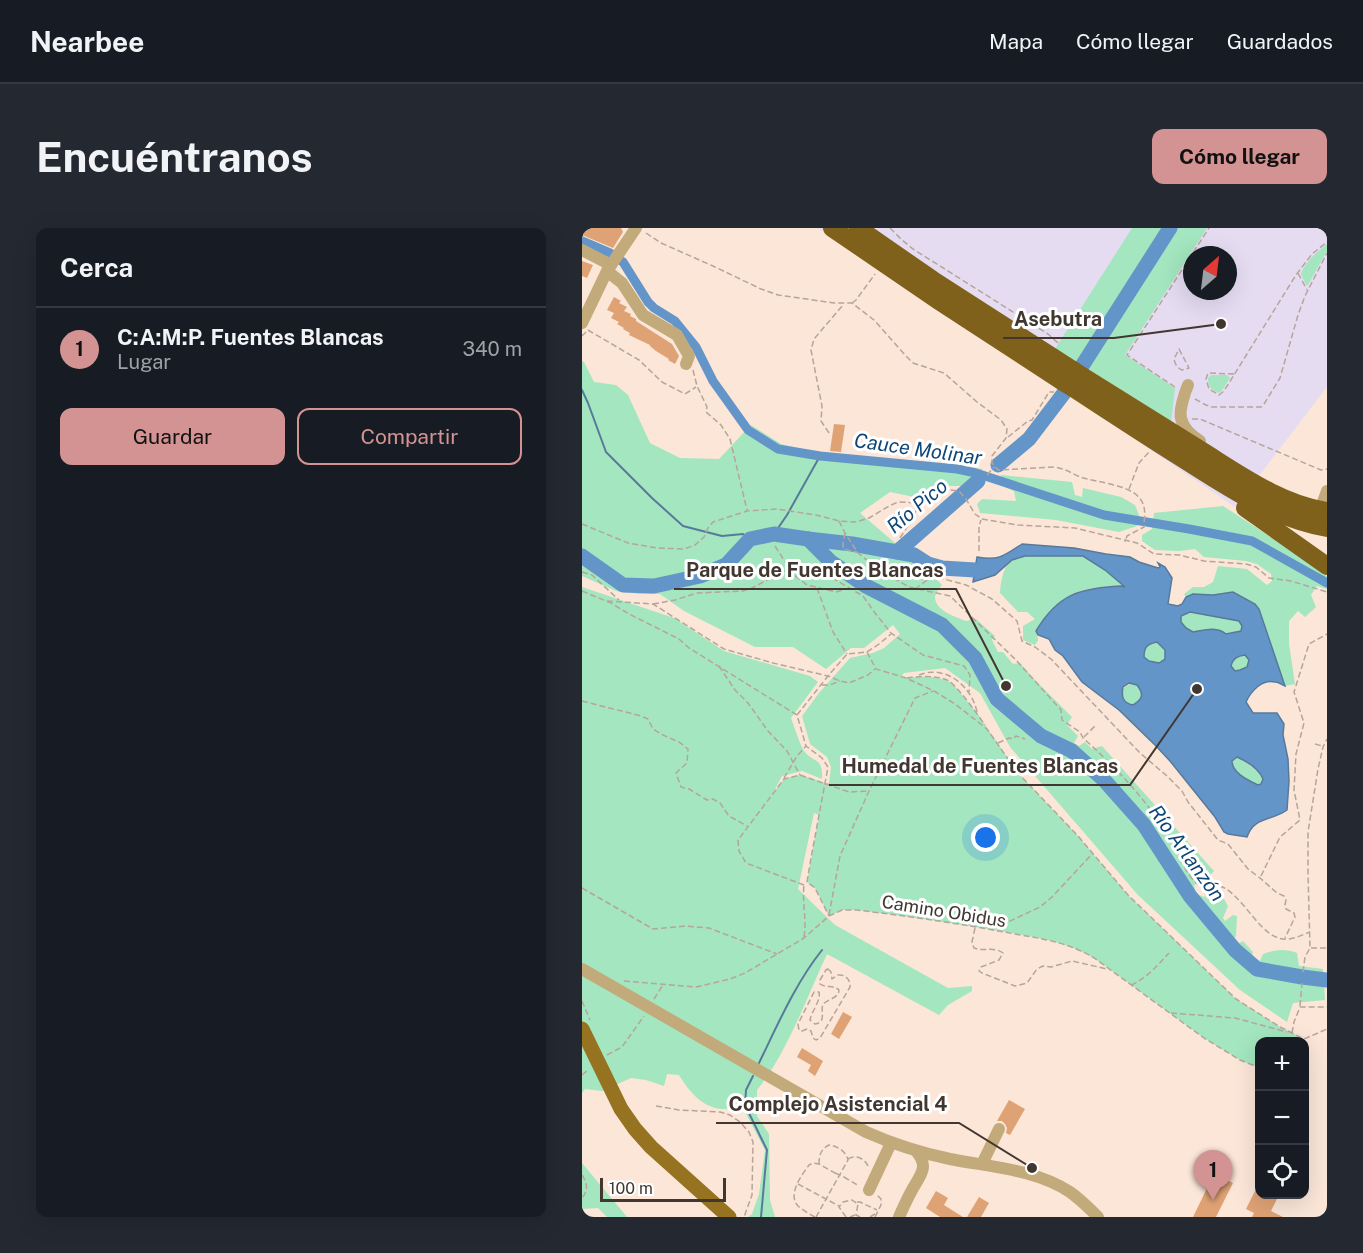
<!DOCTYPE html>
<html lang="es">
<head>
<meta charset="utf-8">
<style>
  body { margin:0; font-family:"Public Sans",sans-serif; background:#242831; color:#f1f3f6 }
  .controls { position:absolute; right:18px; bottom:18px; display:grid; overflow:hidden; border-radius:12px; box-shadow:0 6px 24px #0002 }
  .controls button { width:54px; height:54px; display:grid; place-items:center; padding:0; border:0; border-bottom:2px solid #363941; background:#171b24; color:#f1f3f6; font:30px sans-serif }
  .compass { position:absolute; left:601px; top:18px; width:54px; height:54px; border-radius:50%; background:#171b24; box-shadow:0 6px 24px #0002; rotate:28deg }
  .scale { position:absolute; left:18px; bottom:15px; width:126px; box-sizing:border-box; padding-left:6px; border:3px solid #413730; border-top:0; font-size:16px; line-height:21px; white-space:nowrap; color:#413730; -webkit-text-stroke:4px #fff; paint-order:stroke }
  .you { position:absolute; left:404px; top:610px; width:21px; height:21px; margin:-15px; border:4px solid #fff; border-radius:50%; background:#1a73e8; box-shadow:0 0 0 9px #1a73e833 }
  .badge { display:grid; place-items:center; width:39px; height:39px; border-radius:50%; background:#d39393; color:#111; font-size:20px; font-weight:700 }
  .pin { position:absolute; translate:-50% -50px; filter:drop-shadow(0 2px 3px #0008) }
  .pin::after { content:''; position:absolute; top:32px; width:21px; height:18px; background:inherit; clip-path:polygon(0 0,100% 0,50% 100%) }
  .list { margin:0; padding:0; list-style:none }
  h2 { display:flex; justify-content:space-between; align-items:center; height:78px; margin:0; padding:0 24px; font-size:26px }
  h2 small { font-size:20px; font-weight:400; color:#9ea1a6 }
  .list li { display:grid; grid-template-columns:39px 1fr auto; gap:18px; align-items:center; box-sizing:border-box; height:84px; padding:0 24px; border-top:2px solid #363941 }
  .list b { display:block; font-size:22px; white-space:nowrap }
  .list p { margin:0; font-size:20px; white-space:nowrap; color:#9ea1a6 }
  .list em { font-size:20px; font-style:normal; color:#9ea1a6 }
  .actions { display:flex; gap:12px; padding:18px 24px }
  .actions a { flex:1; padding:14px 0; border:2px solid #d39393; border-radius:12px; text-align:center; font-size:21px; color:#d39393 }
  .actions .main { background:#d39393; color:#111 }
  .icon { flex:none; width:33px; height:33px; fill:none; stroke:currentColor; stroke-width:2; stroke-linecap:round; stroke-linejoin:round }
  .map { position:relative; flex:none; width:745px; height:989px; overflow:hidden; border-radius:12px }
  header { display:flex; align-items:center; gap:36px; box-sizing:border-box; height:84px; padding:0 30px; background:#171b24; border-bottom:2px solid #363941 }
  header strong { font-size:28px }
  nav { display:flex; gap:33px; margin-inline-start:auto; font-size:21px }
  .intro { display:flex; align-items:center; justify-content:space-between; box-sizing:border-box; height:144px; padding:0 36px }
  h1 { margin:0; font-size:42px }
  .button { padding:15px 27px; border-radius:12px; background:#d39393; color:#111; font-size:21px; font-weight:700 }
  main { display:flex; gap:36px; padding:0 36px }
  aside { flex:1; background:#171b24; border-radius:12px; box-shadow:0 6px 24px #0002 }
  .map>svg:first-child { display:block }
</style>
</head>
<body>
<header>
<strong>Nearbee</strong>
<nav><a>Mapa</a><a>Cómo llegar</a><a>Guardados</a></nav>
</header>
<div class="intro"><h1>Encuéntranos</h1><a class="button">Cómo llegar</a></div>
<main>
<aside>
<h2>Cerca<small></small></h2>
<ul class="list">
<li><span class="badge">1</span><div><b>C:A:M:P. Fuentes Blancas</b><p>Lugar</p></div><em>340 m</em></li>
</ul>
<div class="actions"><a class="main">Guardar</a><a>Compartir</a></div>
</aside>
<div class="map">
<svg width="745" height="989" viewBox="0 0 745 989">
  <rect width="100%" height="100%" fill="#fbe6d8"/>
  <path fill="#e5dcf2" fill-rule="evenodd" d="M236,0h509v159l-92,120 -149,-101 -113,-72 -100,-67zM610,27h36v36h-36z"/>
  <g fill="#a3e6bf">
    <polygon points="550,0 625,0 543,127 593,160 589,195 473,121"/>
    <path d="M745,16v7l-19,34h-2l-5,-11c4,-12 16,-22 26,-30z"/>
    <path d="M0,133l2,1 10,20 22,3 12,10 22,48 30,15 39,1 32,-34 30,19 38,9 164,16 -21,17h-14l-29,12 -29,-6 -30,21 35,30 15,10 32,32c-3,4 -7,8 -7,13 1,13 21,19 31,23l10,-2 19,17 -3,4 6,12h5l10,12 7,-1 14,16 38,38 -5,8 11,11 -4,7 5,3 6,-4 7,7 10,-3 112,125 -7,8 -13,6 2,9 9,3 -1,-9c16,-1 17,6 24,18l-5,12 2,3 8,-6 4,1 -1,20 -3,4 4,4 6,-3 10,11 -2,9 8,2 4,-9c12,-4 21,-6 34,-1l2,13 24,3 2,31 -32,3 -6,19 -47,-32 -102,-95 -128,-148 -30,-54 -35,-25 -41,5 -3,4c6,2 9,0 15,0 11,-1 26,0 36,6l25,30 41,60 60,63 50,59 108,104 44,28 24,12 -2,2 -42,1 -1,26 -19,-8 -36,-22 -107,-78c-29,-19 -64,-23 -97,-29 -47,-8 -95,-15 -142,-21h-16l-13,6 -14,-28 -8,-6 12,-67 -5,-2 -16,76 37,36 113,63 24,-2v5l-24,14 -9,10 -112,-61c-20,43 -40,99 -70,136v26l12,18 1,66 5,17h-27l4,-3 7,-20 6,-44 -23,-44c-6,1 -13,3 -19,3 -21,-1 -34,-18 -44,-34l-12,-1 -3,12 -18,-6 -15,-2 -29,13 -17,-2 -3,4v-506l92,31 50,33 86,25 8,6 -27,36c3,8 9,27 13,33 10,13 19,5 18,28l-20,-8 -20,5 -9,17 11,-14 6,-2 10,-2 25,8h4l2,-16 -4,-10 -17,-13 -8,-28 17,-23 31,-35 23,-5 11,-5 16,-14 -7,-9 -29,23h-13l-25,21 -33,-22h-38l-71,-36 -24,-17h-20l-24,-3 -34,-15z"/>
    <path d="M629,147h16l3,3 -7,11 -4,4c-8,-3 -11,-7 -11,-15z"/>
    <polygon points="419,247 490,254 493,267 500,269 501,260 539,269 553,277 557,287 555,298 537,304 474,292 398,285 395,276 400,271 434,273 432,263 418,257"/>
    <polygon points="641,278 723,331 745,348 745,361 735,358 729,367 734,379 723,389 716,383 707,393 707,416 713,456 703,458 677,381 673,376 651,364 631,367 611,366 604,369 602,366 611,359 622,359 631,354 636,338 665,341 685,357 690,353 689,346 675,336 664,333 622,329 613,321 597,323 573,322 560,313 560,307 570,301 572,285"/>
    <path d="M472,327l29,1 12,6 32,25c-8,-2 -16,0 -25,0 -33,3 -48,17 -65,44l1,10 -3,4 -12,-5v-14l12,-7 -8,-7h-9l-18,-19c3,-42 19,-37 54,-38z"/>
    <path d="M608,384l49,9 3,5 -1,5 -16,3c-9,-8 -21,-4 -32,-2l-7,-4 -5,-6v-6z"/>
    <polygon points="575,414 583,422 583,431 577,435 567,433 562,429 562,421 568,415"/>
    <path d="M663,427l4,5 -2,7 -7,3 -5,1 -4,-5c3,-8 7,-10 14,-11z"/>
    <circle cx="550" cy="466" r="10"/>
    <path d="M655,528l18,13 6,5 2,5 -2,5 -3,2c-10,-6 -26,-13 -26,-25z"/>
    <polygon points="0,935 45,989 25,989 16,980 0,981"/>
  </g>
  <path fill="#6395c9" stroke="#59799b" stroke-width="1.5" fill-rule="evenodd" d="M440,316l52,4 32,6 24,3 9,5 19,6 2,-1 -2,-4 7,4 7,11 -4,26 10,2 4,-2 4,-7 7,-3 20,1 20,-3 22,12 4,5 26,77c-3,-1 -6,-4 -10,-4 -13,-3 -24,9 -29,20l7,11h24l7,11 -1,11 5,24 1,22 -2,29c-15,11 -33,6 -40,27l-19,-3 -4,-2 -9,-15 -45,-56 -14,-15 -37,-36 -37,-28 -19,-26 -8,-6 -6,-11 -11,-4 -2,-4c22,-37 44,-43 85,-45l4,1 -20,-17 -22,-14h-58l-13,4 -17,15 -22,7 4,-25c22,4 27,-1 45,-13zM608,384l49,9 3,5 -1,5 -15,3c-10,-8 -21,-4 -33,-2l-7,-4 -5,-6v-6zM575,414l8,8v9l-6,4 -10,-2 -5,-4c0,-10 3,-13 13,-15zM663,427l4,5 -2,7 -7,3 -5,1 -4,-5c2,-8 7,-10 14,-11zM547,455l8,2c7,9 6,14 -4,20 -10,-2 -12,-8 -10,-18zM655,529c9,4 22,12 26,22l-2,5 -3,1c-10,-5 -26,-12 -26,-24z"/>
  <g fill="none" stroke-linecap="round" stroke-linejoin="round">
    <g stroke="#59799b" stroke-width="2">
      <polyline points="0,162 6,175 24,224 70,270 101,298 140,308 161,306 168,311"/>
      <polyline points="192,306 205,287 238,228"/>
      <path d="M177,835c19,-39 36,-79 63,-113"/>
      <polyline points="171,848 164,862 163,877 185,922 179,989"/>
    </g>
    <polyline stroke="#6395c9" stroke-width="9" points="0,13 28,25 41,34 66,74 72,80 93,93 114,119 131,153 166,202 196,221 238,228 375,241 394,245 522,287 607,301 670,313 745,355"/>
    <g stroke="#6395c9" stroke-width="15">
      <polyline points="500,138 588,0"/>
      <polyline points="416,237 447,211 482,165"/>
      <polyline points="226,311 270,316 332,327 346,336 360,340 393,342"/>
      <polyline points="315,324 396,253"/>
      <polyline points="0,328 41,357 72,358 118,348 144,337 168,311 192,306 226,311 249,334 284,358 360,397 393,430 415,471 459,508 490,523 522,552 562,597 608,668 653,722 675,741 720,749 745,752"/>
    </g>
  </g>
  <g fill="#dfa275">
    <polygon points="0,0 39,0 41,4 31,20 0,7"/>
    <polygon points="0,33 11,37 5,50 0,48"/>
    <polygon points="32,69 39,73 37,75 45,79 42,83 49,86 48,88 54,91 54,93 90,116 97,128 93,136 86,132 87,131 74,123 68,118 68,117 47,107 48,105 41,101 42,100 35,96 37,94 29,90 32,85 25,82"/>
    <polygon points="252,196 263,197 259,224 248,223"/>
    <polygon points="261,784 270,789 257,811 249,806"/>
    <polygon points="220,820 241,833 233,848 226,843 229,837 215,829"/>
    <polygon points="427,872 443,881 428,907 424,905 425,900 423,896 420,893 415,893"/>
    <polygon points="632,946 651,955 634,989 611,989"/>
    <polygon points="678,953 678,966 686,966 695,971 689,983 701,989 670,989 672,985 664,981"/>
    <polygon points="354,963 366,970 362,977 381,989 358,989 344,980"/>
    <polygon points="397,969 407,975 399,989 385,989"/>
  </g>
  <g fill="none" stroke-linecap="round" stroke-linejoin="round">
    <g stroke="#b6a59a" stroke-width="1.5" stroke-dasharray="6 3" stroke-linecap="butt">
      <polyline points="308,0 320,12 331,21 466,106 476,115"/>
      <path d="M64,5l15,10 52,23 48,23 17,6 56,8h18l22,17 31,35 8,8 31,10 33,29 24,18 6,9 -1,9 -14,18v7l6,7 56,-3c10,1 17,6 26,10 17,6 56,7 63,27 3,7 1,16 1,23l-17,9 -2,6"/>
      <polyline points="716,45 725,62"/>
      <polyline points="270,75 274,72 293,46"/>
      <polyline points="6,102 57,132 80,154 103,166 114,159"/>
      <polyline points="0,108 4,104"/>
      <path d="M597,121l10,19 -7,2c-5,-2 -7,-6 -8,-11z"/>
      <polyline points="111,142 115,158 125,179 124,184 139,197 148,211 165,282"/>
      <polyline points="652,146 626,145 624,151 627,161 637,167 642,163 714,47 730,26 745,14"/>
      <polyline points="593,159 545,127 627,0"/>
      <polyline points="613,171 624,177 629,179 679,179 682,176 698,150 716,87 723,68 745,25"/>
      <polyline points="610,191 618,191 739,242 745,241"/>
      <polyline points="247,205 239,193 240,178 229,122 232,111 261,77"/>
      <polyline points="426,209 446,193 450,192 467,164 472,164"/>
      <polyline points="405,247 412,239"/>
      <polyline points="547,261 557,235 567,224"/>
      <path d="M257,293l6,12 13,20 20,16 31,18 41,9 66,64 45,50 1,10 18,12 3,6c28,25 54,52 76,83 4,6 9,12 13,19 10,17 12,35 29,47 6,-2 12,-3 19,-1 24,8 41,56 68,53 7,0 16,-5 22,-7"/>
      <polyline points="0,296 46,315 76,320 102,321 113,317 122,309 126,300 131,294 165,283 195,281 234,287 257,293 274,294 287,290 307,278 316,274 337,275 349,272 368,262 377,263 384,271 393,286 400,291 436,297 493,300 555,315 572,326 597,327 622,333 664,336 674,339 687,350 709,353 745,364"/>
      <polyline points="263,305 261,315 261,321 275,324"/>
      <polyline points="318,310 331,290 337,276"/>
      <polyline points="193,318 211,346 225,357 254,364 268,360"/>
      <polyline points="397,323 397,298 399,292"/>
      <polyline points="0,344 10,347 37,372"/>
      <polyline points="235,360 251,404 265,426"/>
      <polyline points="333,361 351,348 384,357 410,371 435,393 440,413 453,419 469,431 558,525 585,548 600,563 606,574 636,612 646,616 666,641 678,650 695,665 702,668 704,672 703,677 704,681 712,685 713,689 703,710"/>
      <polyline points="0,363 29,375 47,386 97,411 107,420 215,487 224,518 240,530 246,539 229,630 225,654 233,660 247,688"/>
      <polyline points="25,373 71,376 142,421 191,435 246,448 258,453 267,455 286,447 293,441"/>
      <polyline points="71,376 93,372 115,365 161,363 170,360 212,338 235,341 281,368 293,385 309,405 341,427 382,438 388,447 387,464"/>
      <polyline points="285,424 294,441 324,450 352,463 373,476 405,501 436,545 496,608 546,667 654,771 698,799 722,811 745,801"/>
      <polyline points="137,438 153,462 166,475 186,503 205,523 218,547"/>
      <path d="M337,447c27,-11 53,12 58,37"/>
      <path d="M325,450c12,-2 31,-3 42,3 9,6 29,34 36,44"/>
      <polyline points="240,457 248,457 258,453"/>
      <polyline points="0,473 59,488 66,491 71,501 81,507 97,514 106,521 105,535 94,545 99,559 107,561 125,572 131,571 138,575 147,588 165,598"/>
      <polyline points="215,487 246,448 265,426 285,424 297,416 309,406"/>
      <polyline points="502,509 513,498"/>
      <polyline points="416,515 427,510 431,511 434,508 443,511"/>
      <polyline points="733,516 740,518"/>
      <polyline points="202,550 215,528 224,518"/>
      <polyline points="679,648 698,609 718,592 712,562 714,526 722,495 712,464 727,416 745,406"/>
      <polyline points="222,657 164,635 157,623 156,612 202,551 218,547 267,564 286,563"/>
      <polyline points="0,660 71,701 104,698 127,700 195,726"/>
      <polyline points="247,687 258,628 287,563 333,470 351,463"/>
      <path d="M393,700l-3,14 2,6c10,4 20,-2 29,5l-4,7 -18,7 -2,4 3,2 33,13 12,-3 10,-14 6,-3 8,1 21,-6 35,8"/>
      <polyline points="411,701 458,679 470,669 510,626"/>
      <path d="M222,709c3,-17 -2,-34 0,-52"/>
      <polyline points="729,720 745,720"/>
      <path d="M246,741l3,3 1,7 6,-4c7,-1 13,5 12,12l-30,51 -4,2 -3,-2 -2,-7 -4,-2 -5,2 -3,-1 -1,-6 16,-32h5c2,9 -7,18 -9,28l5,4c12,-2 5,-12 8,-20 5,-5 16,-6 16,-14 -5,-5 -13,-2 -19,-6v-4l6,-10z"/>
      <polyline points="721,744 723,729 728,720 726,645 726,604 736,541 741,519 745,511"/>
      <path d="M42,753l72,6 34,-8 15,-6 59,-35 25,-22 13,-6h15c50,6 99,13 147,22 32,6 65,9 93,28l107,78 36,22 20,8"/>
      <path d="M549,757c16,-7 26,-19 38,-32"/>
      <polyline points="72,771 81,757"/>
      <polyline points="0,773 8,792"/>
      <polyline points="718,778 720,755"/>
      <polyline points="589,785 653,790 705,804"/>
      <polyline points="710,805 712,794 718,779 745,779"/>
      <polyline points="25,827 40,819 62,788"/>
      <polyline points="0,847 6,842"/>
      <polyline points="74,878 97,882 138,884 148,887 158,894 167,904 171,914 170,967 162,989"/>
      <path d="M266,931c8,-5 17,0 20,7"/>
      <path d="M0,947c5,8 7,14 0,23"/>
      <polyline points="262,949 277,958"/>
      <polyline points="216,956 257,978"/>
      <polyline points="275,974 278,974 295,982"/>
      <path d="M233,989c-6,-3 -12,-7 -17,-11 -11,-12 4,-31 11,-41l4,-2 6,1 16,9"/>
      <path d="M234,989l32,-57c-2,-9 -11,-14 -19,-15 -8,4 -10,10 -10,19"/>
      <polyline points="264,989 257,979 261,974 270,972 276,976 274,987 278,989"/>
      <polyline points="268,989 273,987"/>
      <polyline points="288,989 293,986"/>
      <polyline points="293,989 299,977 299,971 295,967"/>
    </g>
    <g stroke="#c2aa7a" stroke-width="12">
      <polyline points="0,22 29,37"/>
      <polyline points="25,43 40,55 61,87 95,107 107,128 104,136"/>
      <polyline points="0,95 25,43 54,0"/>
      <path d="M606,157c-3,7 -9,25 -7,33 2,10 11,18 19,23"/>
      <polyline points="738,282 745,263"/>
      <path d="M0,741l284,163c27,12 55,21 84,27 40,8 85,10 120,33 10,7 19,16 28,25"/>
      <polyline points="400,936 417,901"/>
      <polyline points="287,962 309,915"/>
      <path d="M317,989c4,-9 8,-18 13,-27 8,-15 18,-23 4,-39"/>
    </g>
    <polyline stroke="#967321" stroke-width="15" points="0,801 39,881 53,901 69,919 147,989"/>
    <g stroke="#7f611b" stroke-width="18">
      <polyline points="250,0 357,73 481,154"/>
      <polyline points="276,0 351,52 491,142"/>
      <path d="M500,148c39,24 78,49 117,73 39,24 81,55 128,62"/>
      <path d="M491,160c38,25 75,49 113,73 44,28 89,58 141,67"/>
      <polyline points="663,280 745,338"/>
    </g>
    <polyline stroke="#b6a59a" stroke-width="1.5" stroke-dasharray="6 3" stroke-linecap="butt" points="253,945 262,949"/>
    <g stroke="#7f611b" stroke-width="18">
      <polyline points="491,142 500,148"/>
      <polyline points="481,154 491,160"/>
    </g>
  </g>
  <g text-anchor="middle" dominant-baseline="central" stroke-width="6" stroke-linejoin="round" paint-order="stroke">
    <g font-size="18" fill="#413730" stroke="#fff">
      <text transform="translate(362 683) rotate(9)">Camino Obidus</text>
    </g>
    <g font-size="20" font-style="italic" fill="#0e4677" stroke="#fff">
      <text transform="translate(336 221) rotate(8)">Cauce Molinar</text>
      <text transform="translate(335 278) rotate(-40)">Río Pico</text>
      <text transform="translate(605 625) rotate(54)">Río Arlanzón</text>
    </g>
  </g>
  <path fill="none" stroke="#413730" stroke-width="2" d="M639 96L532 110H421M424 458L374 361H92M615 461L548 557H247M450 940L377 895H134"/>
  <g fill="#413730" stroke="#fff" stroke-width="2">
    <circle cx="639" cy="96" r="6"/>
    <circle cx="424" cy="458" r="6"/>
    <circle cx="615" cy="461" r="6"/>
    <circle cx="450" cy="940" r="6"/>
  </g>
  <g font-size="20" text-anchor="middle" font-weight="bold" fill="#413730" stroke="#fff" stroke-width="6" stroke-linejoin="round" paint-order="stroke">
    <text x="476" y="98">Asebutra</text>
    <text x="233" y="349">Parque de Fuentes Blancas</text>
    <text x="398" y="545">Humedal de Fuentes Blancas</text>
    <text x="256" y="883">Complejo Asistencial 4</text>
  </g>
</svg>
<div class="controls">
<button>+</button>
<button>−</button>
<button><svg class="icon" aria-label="locate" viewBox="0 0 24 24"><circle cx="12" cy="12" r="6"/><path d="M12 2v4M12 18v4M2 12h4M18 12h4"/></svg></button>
</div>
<svg class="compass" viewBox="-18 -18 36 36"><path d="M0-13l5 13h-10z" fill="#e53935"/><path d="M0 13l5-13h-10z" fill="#9ea1a6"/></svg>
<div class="scale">100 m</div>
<div class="you"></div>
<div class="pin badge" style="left:631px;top:972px">1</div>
</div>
</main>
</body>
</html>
